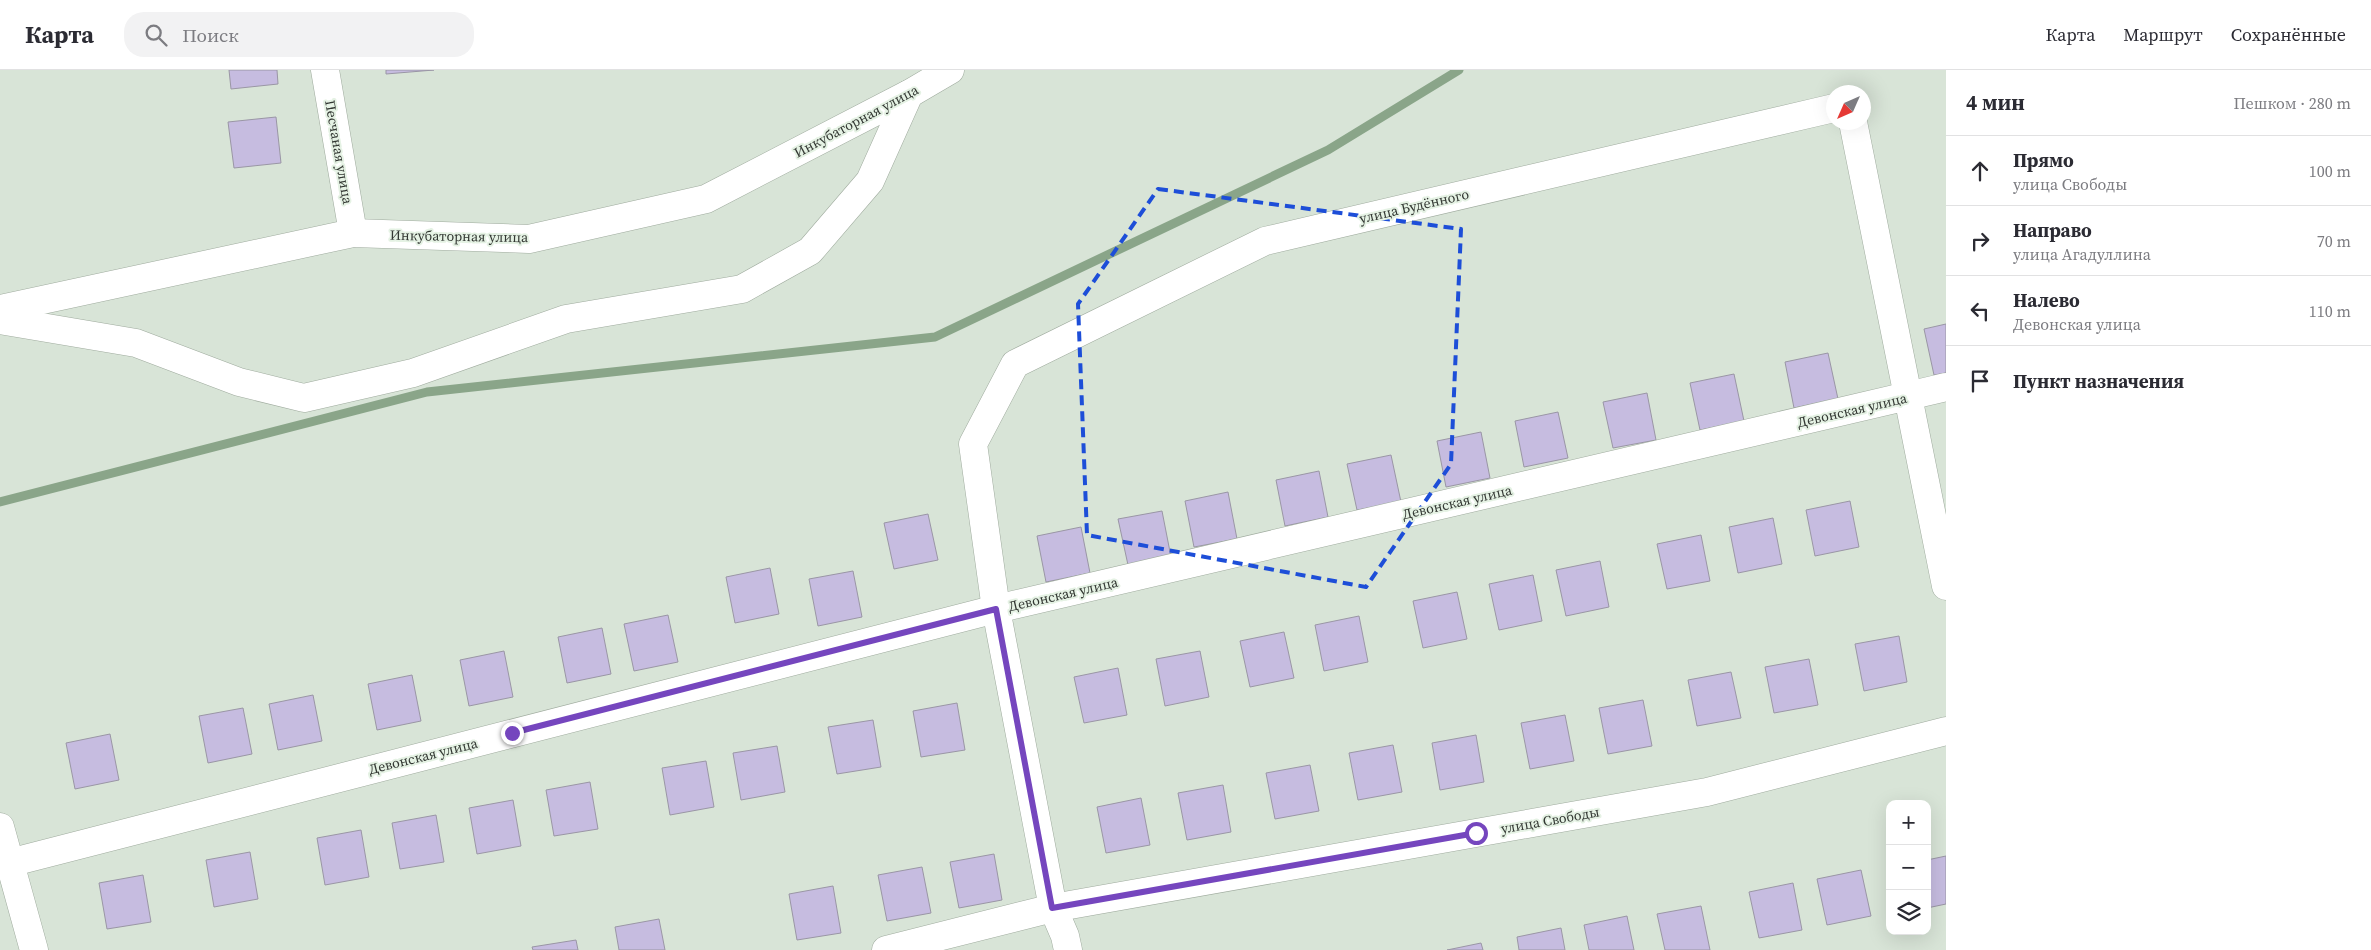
<!DOCTYPE html>
<html lang="ru">
<head>
<meta charset="utf-8">
<style>
  body { margin:0; font-family:"Source Serif 4",serif; background:#f2f2f3; color:#2b2b33 }
  .controls { position:absolute; right:15px; bottom:15px; display:grid; overflow:hidden; border-radius:10px; box-shadow:0 5px 20px #0002 }
  .controls button { width:45px; height:45px; display:grid; place-items:center; padding:0; border:0; border-bottom:1px solid #e1e1e2; background:#fff; color:#2b2b33; font:25px sans-serif }
  .compass { position:absolute; left:1826px; top:15px; width:45px; height:45px; border-radius:50%; background:#fff; box-shadow:0 5px 20px #0002; rotate:225deg }
  .stop { position:absolute; width:15px; height:15px; margin:-11px; border:4px solid #7546be; border-radius:50%; background:#fff }
  .stop.end { background:#7546be; border-color:#fff; box-shadow:0 1px 5px #0008 }
  .list { margin:0; padding:0; list-style:none }
  h2 { display:flex; justify-content:space-between; align-items:center; height:65px; margin:0; padding:0 20px; font-size:21px }
  h2 small { font-size:16px; font-weight:400; color:#7c7c81 }
  .list li { display:grid; grid-template-columns:32px 1fr auto; gap:15px; align-items:center; box-sizing:border-box; height:70px; padding:0 20px; border-top:1px solid #e1e1e2 }
  .list b { display:block; font-size:19px; white-space:nowrap }
  .list p { margin:0; font-size:16px; white-space:nowrap; color:#7c7c81 }
  .list em { font-size:16px; font-style:normal; color:#7c7c81 }
  .icon { flex:none; width:28px; height:28px; fill:none; stroke:currentColor; stroke-width:2; stroke-linecap:round; stroke-linejoin:round }
  .map { position:relative; flex:none; width:1946px; height:880px; overflow:hidden }
  header { display:flex; align-items:center; gap:30px; box-sizing:border-box; height:70px; padding:0 25px; background:#fff; border-bottom:1px solid #e1e1e2 }
  header strong { font-size:24px }
  nav { display:flex; gap:28px; margin-inline-start:auto; font-size:18px }
  .search { width:350px; height:45px; background:#f2f2f3; display:flex; align-items:center; gap:12px; box-sizing:border-box; padding:0 18px; border-radius:20px; color:#7c7c81; font-size:19px }
  main { display:flex }
  aside { flex:1; background:#fff }
  .map>svg:first-child { display:block }
</style>
</head>
<body>
<header>
<strong>Карта</strong>
<div class="search"><svg class="icon" aria-label="search" viewBox="0 0 24 24"><circle cx="10" cy="10" r="6"/><path d="M15 15l6 6"/></svg>Поиск</div>
<nav><a>Карта</a><a>Маршрут</a><a>Сохранённые</a></nav>
</header>
<main>
<div class="map">
<svg width="1946" height="880" viewBox="0 0 1946 880">
  <rect width="100%" height="100%" fill="#d8e4d7"/>
  <g fill="none" stroke-linecap="round" stroke-linejoin="round">
    <polyline stroke="#8aa589" stroke-width="9" points="0,432 427,322 935,267 1328,80 1459,0"/>
  </g>
  <g fill="#c6bce0" stroke="#9a96a5">
    <polygon points="229,0 277,0 278,14 231,19"/>
    <polygon points="386,0 434,0 386,4"/>
    <polygon points="276,47 281,93 234,98 228,52"/>
    <polygon points="1946,254 1946,303 1934,305 1924,259"/>
    <polygon points="1828,283 1838,329 1794,338 1785,292"/>
    <polygon points="1734,304 1744,351 1700,360 1690,313"/>
    <polygon points="1647,323 1656,370 1613,378 1603,332"/>
    <polygon points="1558,342 1568,388 1524,397 1515,351"/>
    <polygon points="1481,362 1490,408 1446,417 1437,371"/>
    <polygon points="1391,385 1401,432 1357,440 1347,394"/>
    <polygon points="1319,401 1328,447 1285,456 1276,410"/>
    <polygon points="1228,422 1237,469 1194,477 1185,431"/>
    <polygon points="1850,431 1859,477 1815,486 1806,440"/>
    <polygon points="1162,441 1171,487 1128,495 1118,449"/>
    <polygon points="928,444 938,490 894,499 884,453"/>
    <polygon points="1773,448 1782,494 1738,503 1729,457"/>
    <polygon points="1081,457 1090,503 1046,512 1037,466"/>
    <polygon points="1701,465 1710,511 1667,519 1657,474"/>
    <polygon points="1600,491 1609,537 1566,546 1556,500"/>
    <polygon points="770,498 779,544 735,553 726,507"/>
    <polygon points="853,501 862,547 818,556 809,509"/>
    <polygon points="1533,505 1542,551 1499,560 1489,514"/>
    <polygon points="1457,522 1467,569 1423,578 1413,531"/>
    <polygon points="668,545 678,592 634,601 624,554"/>
    <polygon points="1359,546 1368,592 1324,601 1315,555"/>
    <polygon points="602,558 611,604 567,613 558,567"/>
    <polygon points="1284,562 1294,608 1250,617 1240,571"/>
    <polygon points="1899,566 1907,612 1864,621 1855,574"/>
    <polygon points="504,581 513,627 469,636 460,590"/>
    <polygon points="1200,581 1209,627 1165,636 1156,589"/>
    <polygon points="1809,589 1818,635 1774,643 1765,597"/>
    <polygon points="1118,598 1127,645 1084,653 1074,607"/>
    <polygon points="1731,602 1741,648 1697,656 1688,610"/>
    <polygon points="412,605 421,651 377,660 368,614"/>
    <polygon points="313,625 322,671 278,680 269,634"/>
    <polygon points="1643,630 1652,676 1608,684 1599,638"/>
    <polygon points="957,633 965,680 921,687 913,641"/>
    <polygon points="243,638 252,684 208,693 199,646"/>
    <polygon points="1565,645 1574,691 1530,699 1521,653"/>
    <polygon points="873,650 881,697 837,704 828,657"/>
    <polygon points="110,664 119,710 75,719 66,673"/>
    <polygon points="1476,665 1484,712 1440,720 1432,673"/>
    <polygon points="1393,675 1402,722 1358,730 1349,683"/>
    <polygon points="777,676 785,722 741,730 733,683"/>
    <polygon points="706,691 714,737 670,745 662,698"/>
    <polygon points="1310,695 1319,741 1275,749 1266,703"/>
    <polygon points="590,712 598,759 554,766 546,720"/>
    <polygon points="1223,715 1231,762 1187,770 1178,723"/>
    <polygon points="1141,728 1150,775 1106,783 1097,737"/>
    <polygon points="513,730 521,776 477,784 469,738"/>
    <polygon points="436,745 444,792 400,799 392,753"/>
    <polygon points="361,760 369,807 325,815 317,768"/>
    <polygon points="250,782 258,829 214,837 206,790"/>
    <polygon points="994,784 1002,830 959,838 950,792"/>
    <polygon points="1946,786 1946,834 1927,838 1927,790"/>
    <polygon points="922,797 931,843 887,851 878,805"/>
    <polygon points="1861,800 1871,846 1827,855 1817,809"/>
    <polygon points="143,805 151,852 107,859 99,813"/>
    <polygon points="1793,813 1802,860 1759,868 1749,822"/>
    <polygon points="833,816 841,863 797,870 789,824"/>
    <polygon points="1701,836 1710,880 1665,880 1657,844"/>
    <polygon points="1627,846 1634,880 1589,880 1584,855"/>
    <polygon points="659,849 665,880 619,880 615,857"/>
    <polygon points="1561,858 1565,880 1519,880 1517,867"/>
    <polygon points="576,870 578,880 533,880 532,877"/>
    <polygon points="1481,873 1483,880 1447,880"/>
  </g>
  <g fill="none" stroke-linecap="round" stroke-linejoin="round">
    <defs>
      <g id="minor">
        <polyline points="325,0 353,163"/>
        <polyline points="1853,52 1946,516"/>
        <polyline points="0,239 353,163 529,169 706,129 909,24 950,0"/>
        <polyline points="0,250 136,273 239,312 304,328 413,303 566,249 742,219 810,181 870,111 909,24"/>
        <polyline points="0,757 34,880"/>
        <polyline points="0,793 9,793 996,539 1946,317"/>
        <polyline points="886,880 1053,838 1707,722 1946,661"/>
        <polyline points="1068,880 1065,866 1053,838 996,539 973,374 1015,294 1265,171 1834,38"/>
      </g>
    </defs>
    <use href="#minor" stroke="#9fab9e" stroke-width="29"/>
    <use href="#minor" stroke="#fff" stroke-width="28"/>
  </g>
  <g fill="none" stroke-linecap="round" stroke-linejoin="round">
    <polyline stroke="#7546be" stroke-width="6" points="512,663 996,539 1052,838 1476,763"/>
  </g>
  <path fill="none" stroke="#1d4ed8" stroke-width="4" stroke-dasharray="10 6" stroke-linejoin="round" d="M1158,119l303,40 -10,235 -85,123 -279,-52 -9,-231z"/>
  <g text-anchor="middle" dominant-baseline="central" stroke-width="4" stroke-linejoin="round" paint-order="stroke">
    <g font-size="14" fill="#323732" stroke="#e5f2e4">
      <text transform="translate(856 51) rotate(-28)">Инкубаторная улица</text>
      <text transform="translate(339 82) rotate(80)">Песчаная улица</text>
      <text transform="translate(1414 136) rotate(-13)">улица Будённого</text>
      <text transform="translate(459 166) rotate(1)">Инкубаторная улица</text>
      <text transform="translate(1852 340) rotate(-13)">Девонская улица</text>
      <text transform="translate(1457 432) rotate(-13)">Девонская улица</text>
      <text transform="translate(1063 524) rotate(-13)">Девонская улица</text>
      <text transform="translate(423 686) rotate(-14)">Девонская улица</text>
      <text transform="translate(1550 750) rotate(-10)">улица Свободы</text>
    </g>
  </g>
</svg>
<div class="controls">
<button>+</button>
<button>−</button>
<button><svg class="icon" aria-label="layers" viewBox="0 0 24 24"><path d="M12 4l9 5-9 5-9-5zM3 14l9 5 9-5"/></svg></button>
</div>
<svg class="compass" viewBox="-18 -18 36 36"><path d="M0-13l5 13h-10z" fill="#e53935"/><path d="M0 13l5-13h-10z" fill="#7c7c81"/></svg>
<div class="stop" style="left:1476px;top:763px"></div>
<div class="stop end" style="left:512px;top:663px"></div>
</div>
<aside>
<h2>4 мин<small>Пешком · 280 m</small></h2>
<ul class="list">
<li><svg class="icon" aria-label="ahead" viewBox="0 0 24 24"><path d="M12 20V5M6 11l6-6 6 6"/></svg><div><b>Прямо</b><p>улица Свободы</p></div><em>100 m</em></li>
<li><svg class="icon" aria-label="right" viewBox="0 0 24 24"><path d="M7 20v-9h11M14 6l5 5-5 5"/></svg><div><b>Направо</b><p>улица Агадуллина</p></div><em>70 m</em></li>
<li><svg class="icon" aria-label="left" viewBox="0 0 24 24"><path d="M17 20v-9H6M10 6l-5 5 5 5"/></svg><div><b>Налево</b><p>Девонская улица</p></div><em>110 m</em></li>
<li><svg class="icon" aria-label="arrive" viewBox="0 0 24 24"><path d="M6 21V4h12l-3 4 3 4H6"/></svg><div><b>Пункт назначения</b></div></li>
</ul>
</aside>
</main>
</body>
</html>
